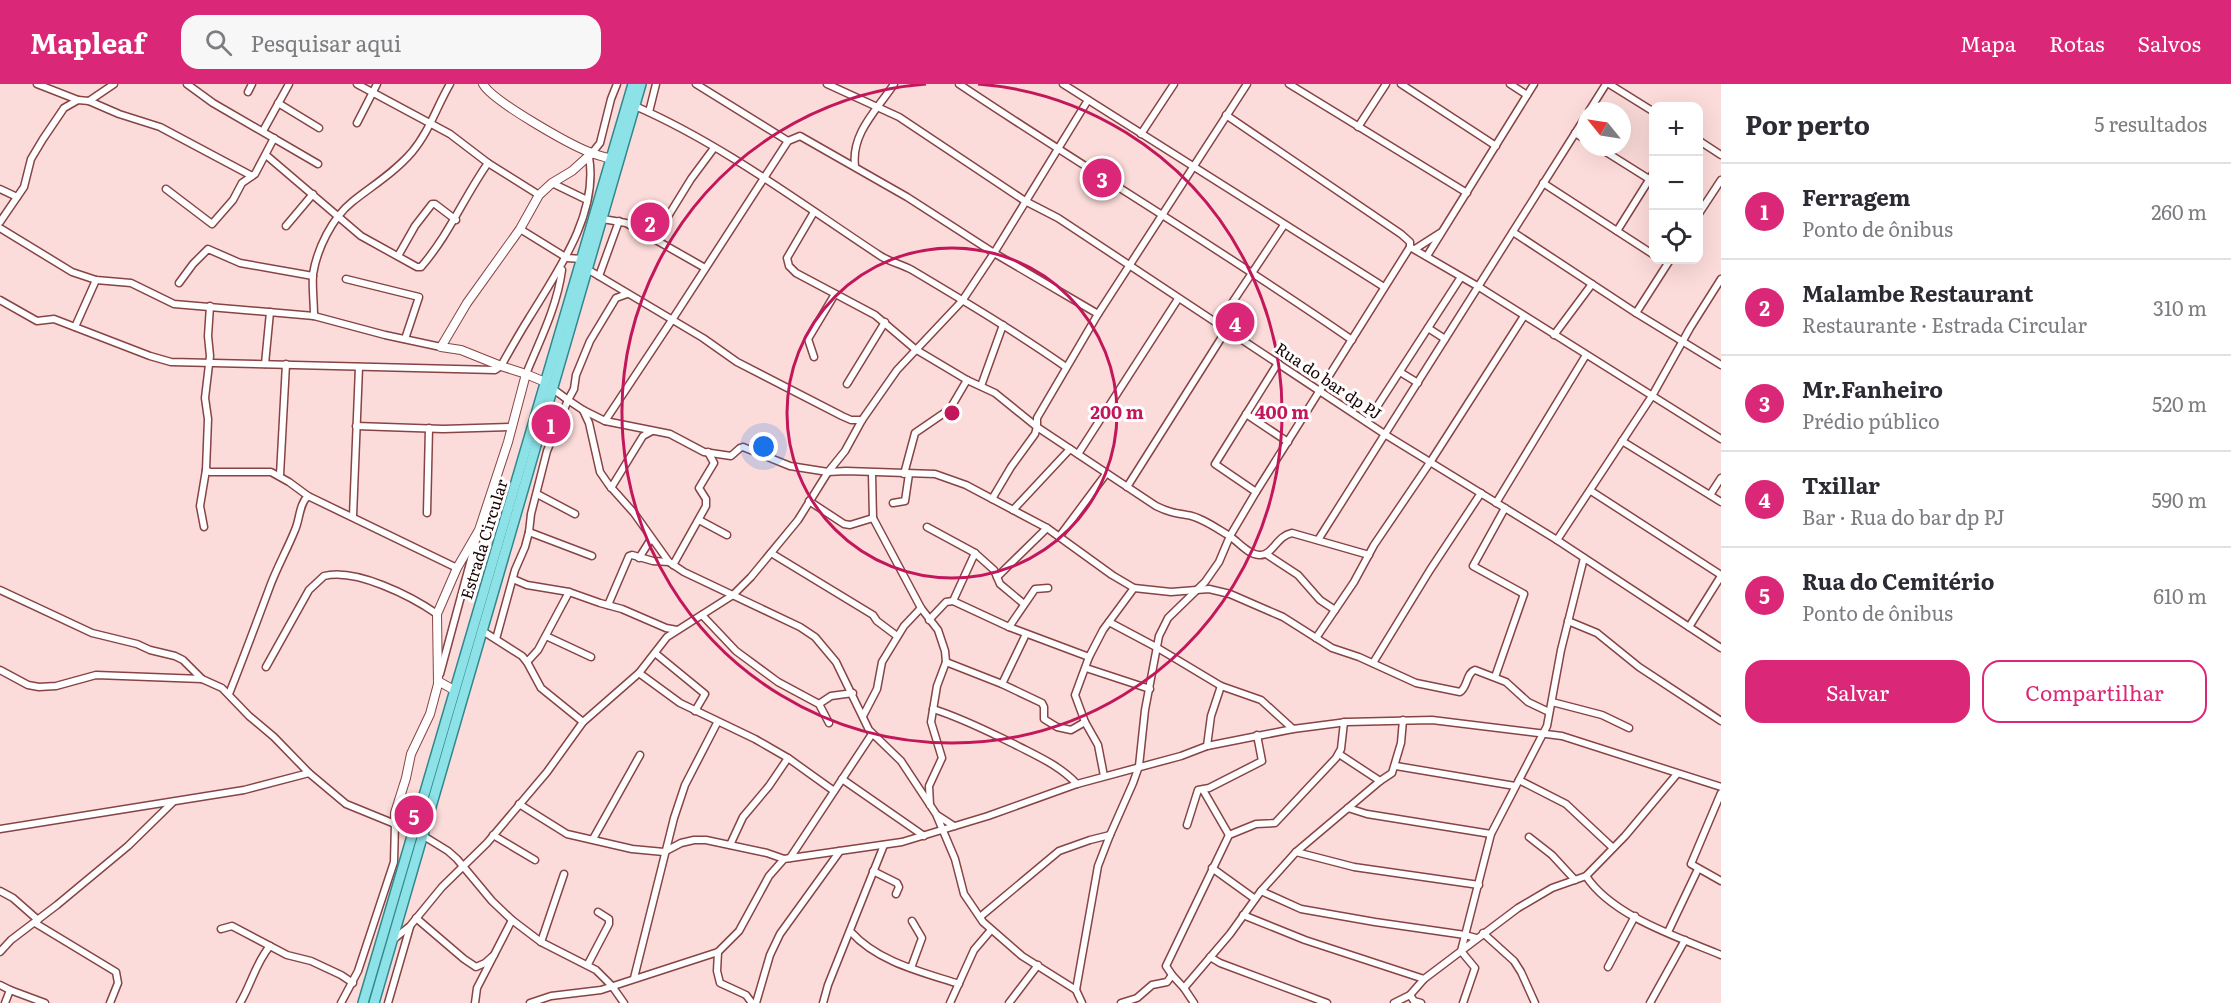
<!DOCTYPE html>
<html lang="pt">
<head>
<meta charset="utf-8">
<style>
  body { margin:0; font-family:Literata,serif; background:#f7f7f7; color:#2b2b33 }
  .controls { position:absolute; right:18px; top:18px; display:grid; overflow:hidden; border-radius:12px; box-shadow:0 6px 24px #0002 }
  .controls button { width:54px; height:54px; display:grid; place-items:center; padding:0; border:0; border-bottom:2px solid #e1e1e2; background:#fff; color:#2b2b33; font:30px sans-serif }
  .compass { position:absolute; left:1577px; top:18px; width:54px; height:54px; border-radius:50%; background:#fff; box-shadow:0 6px 24px #0002; rotate:300deg }
  .you { position:absolute; left:764px; top:363px; width:21px; height:21px; margin:-15px; border:4px solid #fff; border-radius:50%; background:#1a73e8; box-shadow:0 0 0 9px #1a73e833 }
  .badge { display:grid; place-items:center; width:39px; height:39px; border-radius:50%; background:#db2777; color:#fff; font-size:20px; font-weight:700 }
  .pin { position:absolute; translate:-50% -50%; border:3px solid #fff; box-shadow:0 2px 6px #0006 }
  .list { margin:0; padding:0; list-style:none }
  h2 { display:flex; justify-content:space-between; align-items:center; height:78px; margin:0; padding:0 24px; font-size:26px }
  h2 small { font-size:20px; font-weight:400; color:#7c7c81 }
  .list li { display:grid; grid-template-columns:39px 1fr auto; gap:18px; align-items:center; box-sizing:border-box; height:96px; padding:0 24px; border-top:2px solid #e1e1e2 }
  .list b { display:block; font-size:22px; white-space:nowrap }
  .list p { margin:0; font-size:20px; white-space:nowrap; color:#7c7c81 }
  .list em { font-size:20px; font-style:normal; color:#7c7c81 }
  .actions { display:flex; gap:12px; padding:18px 24px }
  .actions a { flex:1; padding:14px 0; border:2px solid #db2777; border-radius:18px; text-align:center; font-size:21px; color:#db2777 }
  .actions .main { background:#db2777; color:#fff }
  .icon { flex:none; width:33px; height:33px; fill:none; stroke:currentColor; stroke-width:2; stroke-linecap:round; stroke-linejoin:round }
  .map { position:relative; flex:none; width:1721px; height:919px; overflow:hidden }
  header { display:flex; align-items:center; gap:36px; box-sizing:border-box; height:84px; padding:0 30px; background:#db2777; color:#fff }
  header strong { font-size:28px }
  nav { display:flex; gap:33px; margin-inline-start:auto; font-size:21px }
  .search { width:420px; height:54px; background:#f7f7f7; display:flex; align-items:center; gap:15px; box-sizing:border-box; padding:0 21px; border-radius:18px; color:#7c7c81; font-size:22px }
  main { display:flex }
  aside { flex:1; background:#fff }
  .map>svg:first-child { display:block }
</style>
</head>
<body>
<header>
<strong>Mapleaf</strong>
<div class="search"><svg class="icon" aria-label="search" viewBox="0 0 24 24"><circle cx="10" cy="10" r="6"/><path d="M15 15l6 6"/></svg>Pesquisar aqui</div>
<nav><a>Mapa</a><a>Rotas</a><a>Salvos</a></nav>
</header>
<main>
<div class="map">
<svg width="1721" height="919" viewBox="0 0 1721 919">
  <rect width="100%" height="100%" fill="#fcdcda"/>
  <g fill="none" stroke-linecap="round" stroke-linejoin="round">
    <defs>
      <g id="minor">
        <polyline points="37,0 78,16"/>
        <polyline points="187,0 213,19 318,80"/>
        <polyline points="357,0 450,50 488,79 539,111"/>
        <polyline points="696,0 788,57"/>
        <polyline points="827,0 899,33 1025,117 1058,134 1386,351 1557,456 1721,564"/>
        <path d="M959,0c130,87 265,167 393,256"/>
        <polyline points="1063,0 1384,203"/>
        <polyline points="1289,0 1467,109"/>
        <polyline points="1401,0 1496,62"/>
        <polyline points="1510,0 1527,11"/>
        <polyline points="1609,0 1654,28"/>
        <polyline points="248,8 252,0"/>
        <polyline points="89,17 114,0"/>
        <polyline points="278,19 319,44"/>
        <path d="M635,22c87,38 165,97 244,149 10,7 23,9 33,15 52,31 104,62 154,97"/>
        <polyline points="1589,27 1606,0"/>
        <polyline points="649,28 656,0"/>
        <polyline points="1226,31 1401,150 1410,158 1410,163 1479,203 1721,355"/>
        <polyline points="357,39 377,0"/>
        <polyline points="1358,43 1386,0"/>
        <polyline points="263,47 289,0"/>
        <polyline points="1575,49 1586,56"/>
        <polyline points="1141,50 1174,0"/>
        <polyline points="1698,56 1721,71"/>
        <polyline points="1598,63 1649,95"/>
        <polyline points="592,69 600,59 611,15 617,0"/>
        <path d="M266,71l95,81 56,31h4c28,-32 43,-70 67,-104"/>
        <path d="M855,82c-4,-33 22,-56 39,-82"/>
        <polyline points="552,99 587,116"/>
        <polyline points="1543,99 1654,171"/>
        <polyline points="0,105 17,113"/>
        <polyline points="166,105 212,140 233,116 242,99 255,90 274,54"/>
        <path d="M814,128l-27,46 2,8 7,7 79,42 40,34 52,31 28,13 42,34 119,79c12,6 19,7 31,9 14,2 29,13 41,20 10,6 19,19 31,20 14,1 17,-19 33,-22l77,22"/>
        <polyline points="1698,131 1721,96"/>
        <polyline points="603,135 626,139 705,184"/>
        <polyline points="0,138 24,103 31,75 43,55 64,24 78,16 89,17 119,30 160,43 252,92"/>
        <polyline points="286,142 313,110"/>
        <polyline points="0,144 72,188 96,196 131,199 174,220 314,232 385,251 441,263"/>
        <polyline points="520,145 567,174 582,175"/>
        <polyline points="1617,147 1654,88"/>
        <polyline points="1513,148 1636,229 1721,281"/>
        <polyline points="654,155 691,95 714,64"/>
        <polyline points="1415,165 1440,149"/>
        <polyline points="398,172 415,142 432,120 435,120 456,136"/>
        <polyline points="1427,172 1534,0"/>
        <polyline points="587,185 703,254 737,278 842,332 851,336 862,336"/>
        <polyline points="599,192 619,137"/>
        <polyline points="346,195 419,213 405,255"/>
        <polyline points="179,199 193,180 208,165 240,179 313,192"/>
        <path d="M0,216l37,21 17,-2 96,37 21,6 324,8 6,-4c9,-16 18,-32 28,-48 28,-46 70,-104 60,-161"/>
        <polyline points="1636,229 1670,176"/>
        <path d="M314,232c0,-14 -2,-29 -1,-42 4,-25 19,-56 39,-72 20,-16 43,-30 60,-50 17,-20 25,-46 38,-68"/>
        <polyline points="1218,240 1284,141"/>
        <polyline points="75,243 96,196"/>
        <polyline points="1428,244 1445,255"/>
        <polyline points="1554,251 1592,200"/>
        <polyline points="814,273 808,255 835,210"/>
        <polyline points="265,280 270,228"/>
        <polyline points="1400,288 1418,299"/>
        <path d="M526,290c14,-34 31,-67 36,-104"/>
        <polyline points="847,300 885,238"/>
        <polyline points="981,302 1003,241"/>
        <polyline points="553,305 568,316 574,305 576,291 590,257 616,214 627,210"/>
        <polyline points="583,326 605,337 672,236 788,57 800,52 907,113 994,169 1098,230"/>
        <polyline points="1246,330 1288,358"/>
        <path d="M605,337l65,13 34,18 27,4 9,-8 3,-1 47,19 38,6 18,-1 89,3 31,11 81,43 65,47 22,13 37,4 38,-3 21,5 53,23 49,31 27,9 57,26 44,9c8,-5 6,-19 15,-22l31,12 22,20 21,10"/>
        <polyline points="1367,338 1461,193"/>
        <polyline points="356,342 443,345 512,343"/>
        <polyline points="1622,357 1721,418"/>
        <polyline points="1078,370 1178,215"/>
        <polyline points="206,386 210,388 271,388 289,398 308,412 457,484"/>
        <polyline points="872,389 873,434 921,524 938,546 945,567 946,578 937,602 931,638 942,674 929,702 930,721"/>
        <polyline points="904,390 915,349 950,325 967,296"/>
        <polyline points="280,391 286,280"/>
        <polyline points="1127,403 1227,245"/>
        <polyline points="611,404 643,352 652,347"/>
        <polyline points="1591,407 1721,491"/>
        <polyline points="1256,408 1215,380 1278,279"/>
        <polyline points="537,410 575,430"/>
        <polyline points="1710,411 1721,394"/>
        <polyline points="992,415 1011,383 1035,350 1037,343 1037,334 1098,230 1247,0"/>
        <polyline points="809,417 844,440 850,441 873,434"/>
        <polyline points="893,419 905,417 909,390"/>
        <polyline points="1496,419 1586,271"/>
        <polyline points="1013,426 1070,365"/>
        <polyline points="427,429 429,344"/>
        <polyline points="353,432 359,283"/>
        <polyline points="699,436 727,451"/>
        <polyline points="204,443 200,422 206,386 208,335 205,314 210,272 208,252 210,222"/>
        <polyline points="927,443 975,469"/>
        <polyline points="529,448 531,430 547,367 568,316 583,326 589,339 600,388 609,401 634,429 669,478 684,488 800,543 815,553 836,578 869,646 901,677 936,730 955,775 964,810 983,838 1022,872 1076,906 1082,919"/>
        <polyline points="1059,453 1106,390"/>
        <polyline points="1318,456 1586,32"/>
        <polyline points="1557,456 1652,312 1690,244 1721,195"/>
        <polyline points="771,469 873,531 877,537 897,552"/>
        <polyline points="1266,470 1298,491 1320,516 1335,526"/>
        <polyline points="639,474 651,455"/>
        <polyline points="673,481 706,422 706,415 699,404 714,379 708,368"/>
        <polyline points="997,493 1047,444"/>
        <polyline points="513,495 527,501 569,508 600,519 622,525 666,544 677,546"/>
        <polyline points="0,506 92,549 137,560 150,566 175,572 183,576 202,595"/>
        <polyline points="953,517 975,469 994,486 1000,500 1024,520"/>
        <polyline points="608,521 629,472 632,471 653,477 669,478"/>
        <polyline points="702,531 736,567 778,598 819,620 829,639"/>
        <polyline points="929,536 946,518 953,517 1009,543 1089,573"/>
        <polyline points="1568,537 1597,549 1639,583 1721,637"/>
        <polyline points="1109,538 1156,563 1221,602 1261,616 1293,645"/>
        <polyline points="1009,543 1035,505 1048,504"/>
        <polyline points="1689,543 1721,492"/>
        <polyline points="481,546 522,572 527,578 541,604 583,638"/>
        <polyline points="546,552 591,573"/>
        <polyline points="1316,554 1354,498 1374,461 1431,377 1524,232"/>
        <polyline points="496,555 515,486 525,463 529,448 592,472"/>
        <polyline points="655,569 705,610 695,627"/>
        <polyline points="527,578 538,566 569,508"/>
        <polyline points="946,578 1002,600 1042,619 1044,623 1044,635 1057,643 1071,646 1085,638"/>
        <polyline points="1373,579 1430,486 1481,409"/>
        <path d="M266,583l43,-77 15,-14c32,-8 87,20 113,38"/>
        <polyline points="1086,584 1150,605"/>
        <polyline points="0,586 28,601 39,603 56,602 96,591 202,595 222,604 249,632 274,653 309,689 346,720 395,740 394,778 358,887 341,919"/>
        <polyline points="639,589 680,619 755,655 788,674 834,707"/>
        <polyline points="440,590 477,453"/>
        <polyline points="1495,593 1524,510 1473,482 1505,424"/>
        <polyline points="1002,600 1026,550"/>
        <path d="M229,610c14,-35 27,-70 40,-105 7,-20 18,-39 26,-59 5,-11 4,-26 13,-34"/>
        <polyline points="1552,618 1602,631 1629,644"/>
        <polyline points="819,620 831,612 853,609"/>
        <path d="M933,625c29,9 54,22 81,35 23,12 45,21 63,40"/>
        <polyline points="863,632 877,605 882,578 904,542 921,524"/>
        <polyline points="1207,662 1211,632 1221,602"/>
        <polyline points="1339,670 1380,697"/>
        <polyline points="1396,682 1515,702"/>
        <polyline points="1104,692 1098,661 1085,638 1075,611 1089,573 1103,546 1134,504"/>
        <polyline points="842,695 924,752"/>
        <polyline points="1519,696 1566,720 1613,764"/>
        <polyline points="1203,706 1229,751"/>
        <polyline points="1721,709 1691,780 1721,797"/>
        <polyline points="519,720 567,750 632,765 664,768 681,759 694,756 706,756 767,769 784,775"/>
        <polyline points="1348,724 1367,730 1491,750"/>
        <polyline points="937,731 954,742"/>
        <polyline points="1187,741 1198,706 1209,704 1262,677 1257,651"/>
        <polyline points="0,745 244,706 309,689"/>
        <polyline points="422,751 448,767 457,775 492,817 512,836 541,858 596,886 612,902 624,919"/>
        <polyline points="493,751 535,776"/>
        <polyline points="1529,753 1552,771 1575,796"/>
        <polyline points="593,755 640,671"/>
        <polyline points="730,761 743,733 769,702 788,674"/>
        <polyline points="1296,768 1354,783 1479,801"/>
        <polyline points="790,774 872,650"/>
        <polyline points="1212,784 1255,815"/>
        <polyline points="873,787 897,799 899,803 896,810"/>
        <path d="M1586,792c26,40 92,61 135,79"/>
        <polyline points="0,807 13,814 38,836"/>
        <polyline points="1261,807 1301,825 1375,838 1465,851 1476,854"/>
        <polyline points="1243,831 1305,856 1424,895"/>
        <polyline points="980,833 1059,767 1090,756 1110,751"/>
        <polyline points="416,834 464,875 476,883 485,879 494,871"/>
        <polyline points="35,839 116,888 118,899 110,919"/>
        <polyline points="221,845 232,842 287,871 311,877 341,891 353,899"/>
        <path d="M851,848c27,30 71,40 108,52"/>
        <polyline points="1668,848 1698,785"/>
        <polyline points="1483,849 1514,877 1521,888 1535,919"/>
        <polyline points="394,855 410,842 442,803 487,759 547,688 583,638 639,589 667,553 733,511 751,493 798,436 828,388 845,367 862,336 897,286 962,217 994,169 1088,16"/>
        <polyline points="541,858 564,790"/>
        <polyline points="0,868 11,856 57,821 128,762 173,718"/>
        <polyline points="718,868 717,887 720,899 746,911 752,919"/>
        <polyline points="1210,873 1220,879 1327,919"/>
        <polyline points="588,880 609,840 609,835 598,828"/>
        <polyline points="1608,883 1635,832"/>
        <polyline points="911,884 922,854 912,837"/>
        <polyline points="1172,891 1166,882 1229,751 1256,740 1275,739 1336,674 1341,665 1344,638"/>
        <polyline points="634,894 674,734 685,701 717,639"/>
        <polyline points="0,901 10,906 5,919"/>
        <polyline points="1184,904 1230,850 1261,807 1296,768 1380,697 1392,689 1401,659 1403,636"/>
        <polyline points="10,906 45,919"/>
        <polyline points="1076,906 1098,782 1110,751 1133,699 1139,682 1145,626 1159,552 1168,534 1205,498 1219,478 1230,452 1256,408 1410,163"/>
        <polyline points="1410,911 1414,917 1421,919"/>
        <path d="M240,919c11,-18 16,-41 30,-57"/>
        <polyline points="388,919 410,843"/>
        <polyline points="475,919 477,904 512,836"/>
        <polyline points="530,919 551,912 601,906 718,868 739,847 769,792 784,775 902,758 988,732 1077,700 1181,672 1207,662 1293,645 1347,638 1432,636 1562,652 1721,703"/>
        <polyline points="756,919 770,871 780,850 840,767"/>
        <polyline points="823,919 828,901 884,761"/>
        <polyline points="950,919 974,866 991,846"/>
        <polyline points="1009,919 1038,881"/>
        <polyline points="1121,919 1137,914 1152,901 1167,898 1172,891 1184,904 1194,919"/>
        <polyline points="1394,919 1410,911 1424,895 1518,824 1552,804 1586,792 1625,752 1677,690"/>
        <polyline points="1463,919 1475,884 1461,867 1491,750 1547,642 1561,566 1584,474"/>
        <polyline points="1650,919 1685,856"/>
      </g>
      <g id="tertiary">
        <path d="M483,0c9,17 86,60 106,68 7,3 15,5 23,7"/>
        <polyline points="526,290 545,298"/>
        <polyline points="438,597 454,606"/>
        <polyline points="413,748 395,740 395,729 406,694 411,670 430,630 438,600 437,530 457,484 479,446 508,358 526,290 501,282 461,266 441,263 467,219 520,145 539,111 552,99 572,87 592,69"/>
      </g>
      <g id="primary">
        <polyline points="363,919 633,0"/>
        <polyline points="374,919 641,0"/>
      </g>
    </defs>
    <use href="#minor" stroke="#864444" stroke-width="9"/>
    <use href="#tertiary" stroke="#864444" stroke-width="10"/>
    <use href="#primary" stroke="#32878d" stroke-width="12"/>
    <use href="#minor" stroke="#fff" stroke-width="6"/>
    <use href="#tertiary" stroke="#fff" stroke-width="8"/>
    <use href="#primary" stroke="#8ce2e7" stroke-width="9"/>
  </g>
  <g fill="none" stroke="#c2185b" stroke-width="3">
    <circle cx="952" cy="329" r="165"/>
    <path d="M978 0A330 330 0 1 1 926 0"/>
  </g>
  <g text-anchor="middle" dominant-baseline="central" stroke-width="6" stroke-linejoin="round" paint-order="stroke">
    <g font-size="16" fill="#1b0404" stroke="#fff">
      <text transform="translate(1329 296) rotate(34)">Rua do bar dp PJ</text>
      <text transform="translate(483 455) rotate(-73)">Estrada Circular</text>
    </g>
  </g>
  <circle cx="952" cy="329" r="9" fill="#c2185b" stroke="#fff" stroke-width="3"/>
  <g font-size="18" text-anchor="middle" font-weight="bold" fill="#c2185b" stroke="#fff" stroke-width="6" stroke-linejoin="round" paint-order="stroke">
    <text x="1117" y="335">200 m</text>
    <text x="1282" y="335">400 m</text>
  </g>
</svg>
<div class="controls">
<button>+</button>
<button>−</button>
<button><svg class="icon" aria-label="locate" viewBox="0 0 24 24"><circle cx="12" cy="12" r="6"/><path d="M12 2v4M12 18v4M2 12h4M18 12h4"/></svg></button>
</div>
<svg class="compass" viewBox="-18 -18 36 36"><path d="M0-13l5 13h-10z" fill="#e53935"/><path d="M0 13l5-13h-10z" fill="#7c7c81"/></svg>
<div class="you"></div>
<div class="pin badge" style="left:551px;top:340px">1</div>
<div class="pin badge" style="left:650px;top:138px">2</div>
<div class="pin badge" style="left:1102px;top:94px">3</div>
<div class="pin badge" style="left:1235px;top:238px">4</div>
<div class="pin badge" style="left:414px;top:731px">5</div>
</div>
<aside>
<h2>Por perto<small>5 resultados</small></h2>
<ul class="list">
<li><span class="badge">1</span><div><b>Ferragem</b><p>Ponto de ônibus</p></div><em>260 m</em></li>
<li><span class="badge">2</span><div><b>Malambe Restaurant</b><p>Restaurante · Estrada Circular</p></div><em>310 m</em></li>
<li><span class="badge">3</span><div><b>Mr.Fanheiro</b><p>Prédio público</p></div><em>520 m</em></li>
<li><span class="badge">4</span><div><b>Txillar</b><p>Bar · Rua do bar dp PJ</p></div><em>590 m</em></li>
<li><span class="badge">5</span><div><b>Rua do Cemitério</b><p>Ponto de ônibus</p></div><em>610 m</em></li>
</ul>
<div class="actions"><a class="main">Salvar</a><a>Compartilhar</a></div>
</aside>
</main>
</body>
</html>
